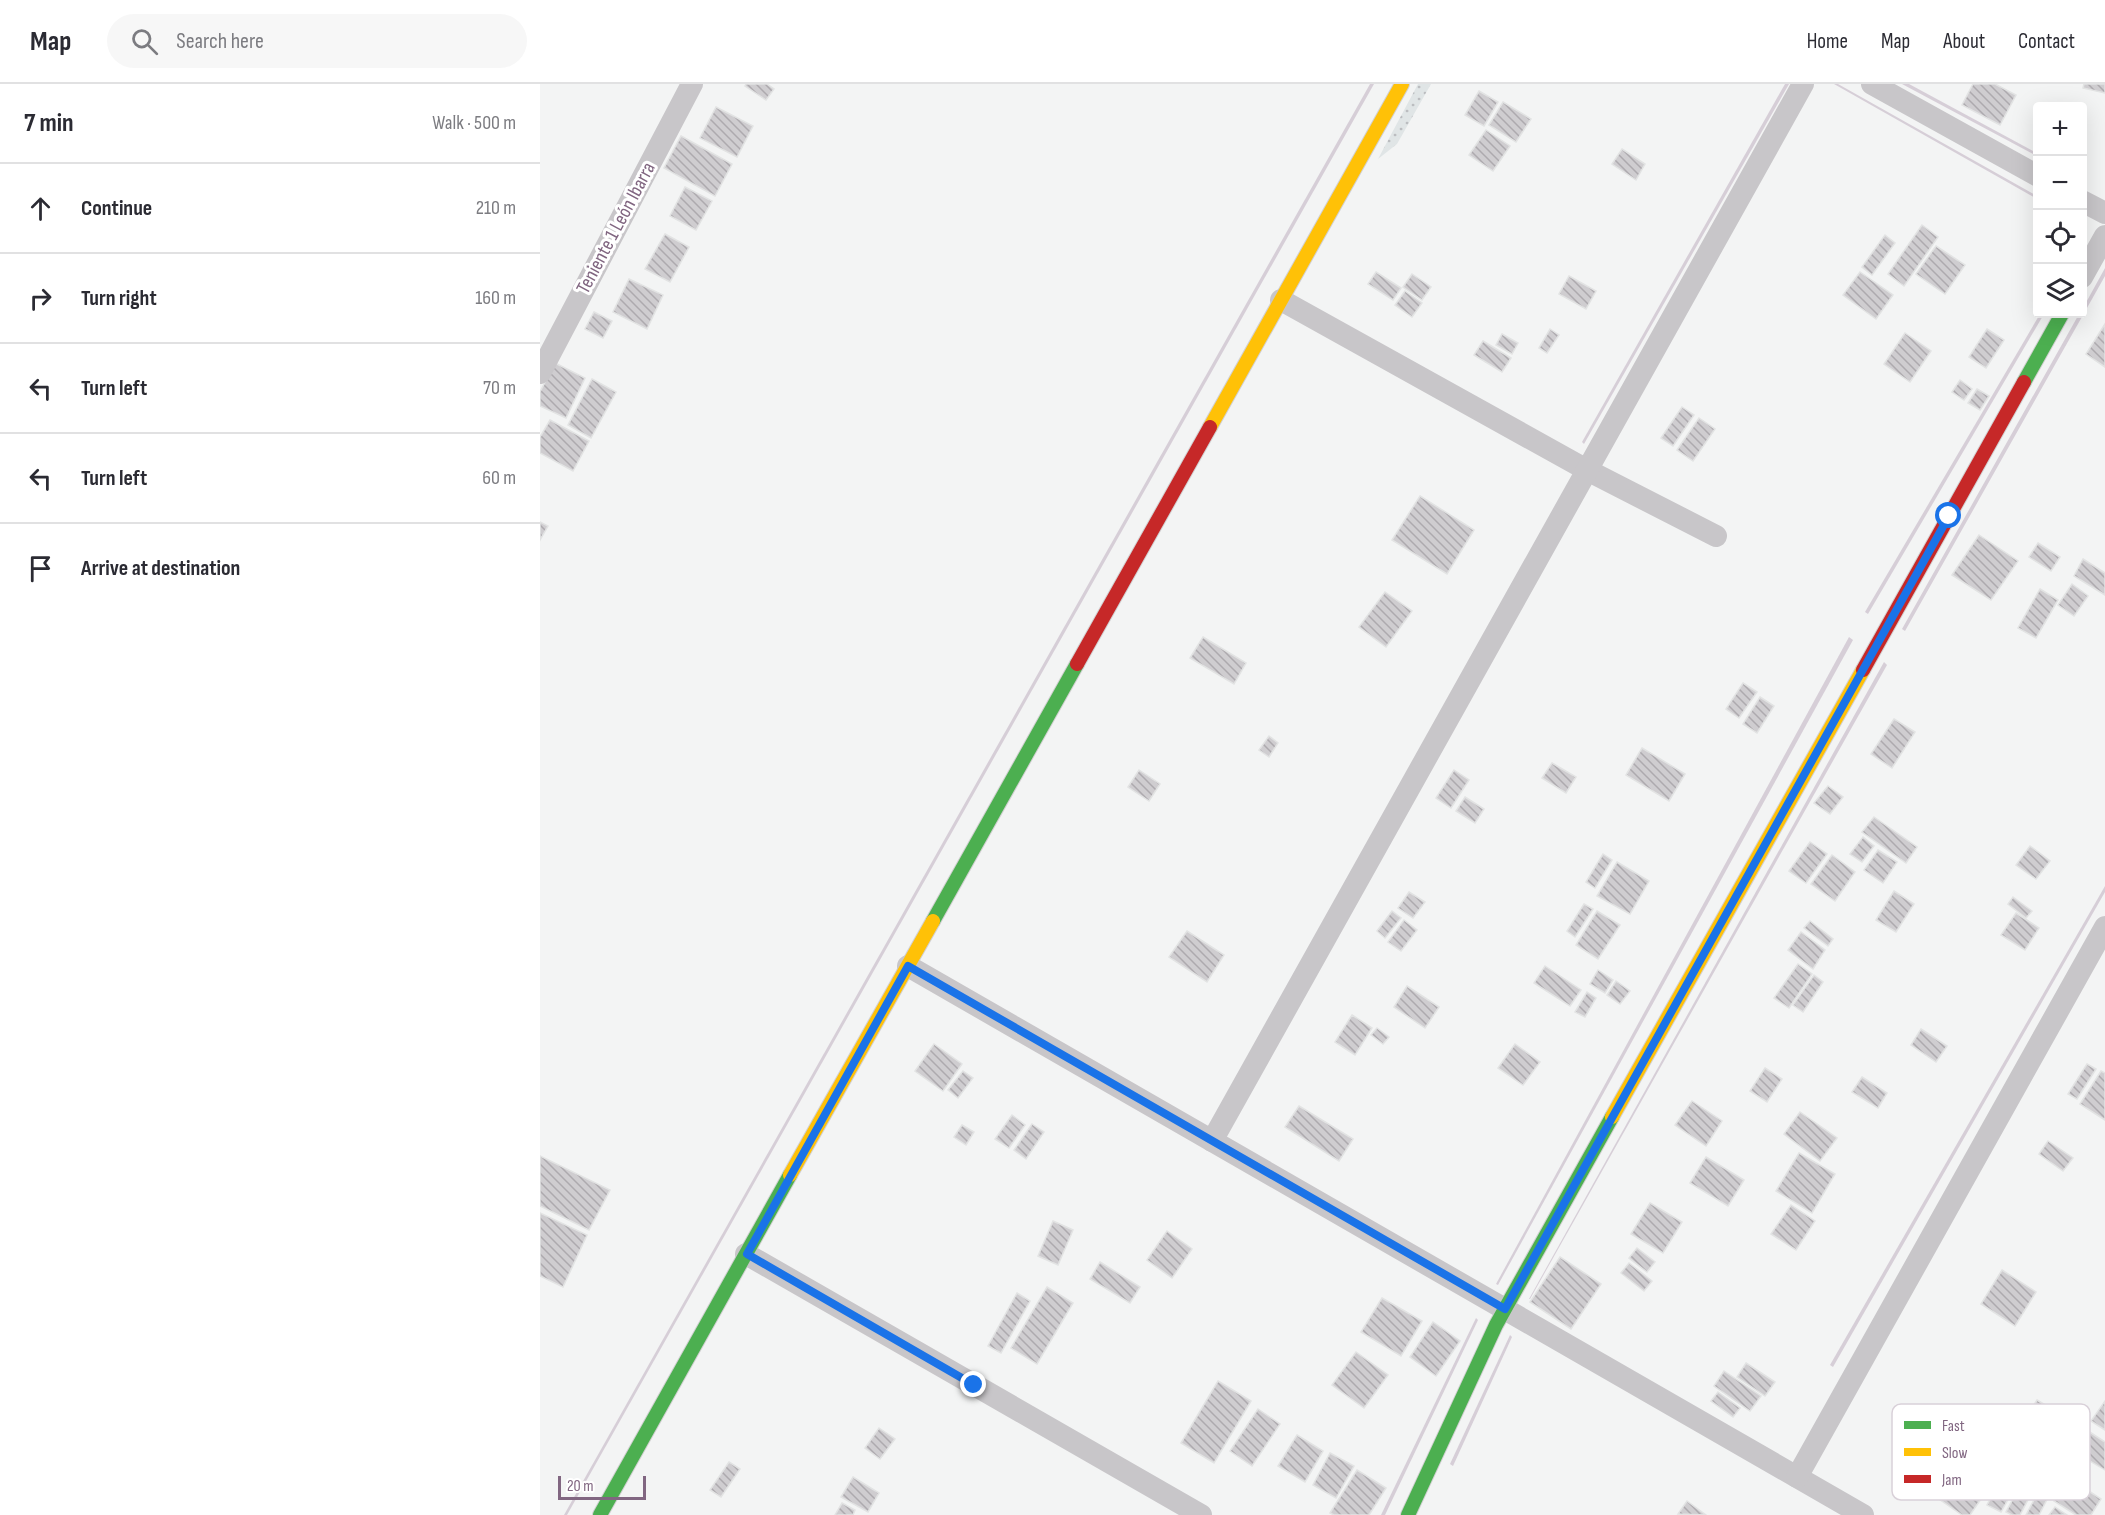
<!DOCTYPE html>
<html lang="en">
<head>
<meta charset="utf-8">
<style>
  body { margin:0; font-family:"Sofia Sans Condensed",sans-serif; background:#f7f7f7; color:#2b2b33 }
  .controls { position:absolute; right:18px; top:18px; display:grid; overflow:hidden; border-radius:6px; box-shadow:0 6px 24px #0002 }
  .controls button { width:54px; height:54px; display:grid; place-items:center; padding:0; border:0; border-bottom:2px solid #e1e1e2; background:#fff; color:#2b2b33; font:30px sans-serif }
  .scale { position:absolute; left:18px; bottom:15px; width:88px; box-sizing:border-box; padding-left:6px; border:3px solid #816681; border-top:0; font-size:16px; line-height:21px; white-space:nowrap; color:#816681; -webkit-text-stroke:4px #fff; paint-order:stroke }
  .stop { position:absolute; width:18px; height:18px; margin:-14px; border:4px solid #1a73e8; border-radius:50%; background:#fff }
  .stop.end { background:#1a73e8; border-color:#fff; box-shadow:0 2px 6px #0008 }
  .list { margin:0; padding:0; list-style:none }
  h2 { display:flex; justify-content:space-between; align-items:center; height:78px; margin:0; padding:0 24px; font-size:26px }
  h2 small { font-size:20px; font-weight:400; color:#7c7c81 }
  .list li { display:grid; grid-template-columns:39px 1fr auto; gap:18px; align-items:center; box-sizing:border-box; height:90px; padding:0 24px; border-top:2px solid #e1e1e2 }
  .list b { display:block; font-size:22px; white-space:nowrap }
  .list em { font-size:20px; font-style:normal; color:#7c7c81 }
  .icon { flex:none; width:33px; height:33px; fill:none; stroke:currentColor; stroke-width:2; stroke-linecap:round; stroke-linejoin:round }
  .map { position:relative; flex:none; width:1565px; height:1431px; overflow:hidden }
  header { display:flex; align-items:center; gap:36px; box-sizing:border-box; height:84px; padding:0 30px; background:#fff; border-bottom:2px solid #e1e1e2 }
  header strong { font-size:28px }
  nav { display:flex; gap:33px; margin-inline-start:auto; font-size:21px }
  .search { width:420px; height:54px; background:#f7f7f7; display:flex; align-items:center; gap:15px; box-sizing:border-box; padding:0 21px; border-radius:33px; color:#7c7c81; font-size:22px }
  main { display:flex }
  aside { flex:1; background:#fff }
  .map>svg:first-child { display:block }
</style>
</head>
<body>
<header>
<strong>Map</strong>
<div class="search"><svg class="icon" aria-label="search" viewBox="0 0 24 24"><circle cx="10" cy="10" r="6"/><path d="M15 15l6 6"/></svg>Search here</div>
<nav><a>Home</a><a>Map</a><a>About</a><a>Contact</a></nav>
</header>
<main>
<aside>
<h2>7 min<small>Walk · 500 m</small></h2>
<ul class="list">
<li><svg class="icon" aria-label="ahead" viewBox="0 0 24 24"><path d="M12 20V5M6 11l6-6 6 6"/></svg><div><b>Continue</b></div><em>210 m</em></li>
<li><svg class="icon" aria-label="right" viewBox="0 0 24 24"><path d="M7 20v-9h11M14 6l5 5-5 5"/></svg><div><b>Turn right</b></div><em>160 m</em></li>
<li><svg class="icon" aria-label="left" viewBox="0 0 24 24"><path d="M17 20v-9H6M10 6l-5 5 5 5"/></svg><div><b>Turn left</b></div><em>70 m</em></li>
<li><svg class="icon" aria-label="left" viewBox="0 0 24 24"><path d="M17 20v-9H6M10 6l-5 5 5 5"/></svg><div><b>Turn left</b></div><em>60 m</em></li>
<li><svg class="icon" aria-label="arrive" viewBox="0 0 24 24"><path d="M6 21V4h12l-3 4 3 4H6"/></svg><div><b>Arrive at destination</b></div></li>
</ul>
</aside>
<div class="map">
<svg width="1565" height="1431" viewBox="0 0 1565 1431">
  <defs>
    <pattern id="grass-dots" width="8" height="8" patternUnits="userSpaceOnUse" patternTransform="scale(1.5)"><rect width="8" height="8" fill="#e0e5e6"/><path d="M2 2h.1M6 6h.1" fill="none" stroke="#bbbdc0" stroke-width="1.8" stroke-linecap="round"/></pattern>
    <pattern id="building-back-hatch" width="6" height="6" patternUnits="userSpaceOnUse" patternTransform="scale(1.5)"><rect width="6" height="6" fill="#cfcdd0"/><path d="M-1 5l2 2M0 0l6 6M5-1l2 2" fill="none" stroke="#adaaae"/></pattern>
  </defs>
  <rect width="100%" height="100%" fill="#f3f4f4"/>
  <polygon fill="url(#grass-dots)" points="878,0 891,0 857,60 838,75"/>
  <g fill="#d6ced7">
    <polygon points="830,0 834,0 27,1431 24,1431"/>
    <polygon points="1245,0 1249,0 1044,360 1042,358"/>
    <polygon points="1294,0 1298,0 1497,112 1497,115"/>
    <polygon points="1362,0 1369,0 1497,69 1497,72"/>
    <polygon points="1565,184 1565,192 1365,547 1362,545 1539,230 1542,230 1543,224"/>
    <polygon points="1500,230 1504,230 1328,530 1325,528"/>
    <polygon points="1309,553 1313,556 958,1201 956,1200"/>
    <polygon points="1344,578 1347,581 990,1215 989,1215"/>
    <polygon points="1565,802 1565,808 1293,1283 1290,1281"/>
    <polygon points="936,1234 938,1236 845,1431 841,1431"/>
    <polygon points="970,1251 972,1253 913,1382 910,1380"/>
  </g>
  <g fill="url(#building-back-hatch)" stroke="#e2e3e3" stroke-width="1.5">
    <polygon points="206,0 227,0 234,5 226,16 205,2"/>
    <polygon points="1433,0 1455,0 1476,11 1460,41 1422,21"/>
    <polygon points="1544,0 1565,0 1565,9 1543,4"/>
    <polygon points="939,7 958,18 944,42 925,31"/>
    <polygon points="963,18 991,35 976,58 949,41"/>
    <polygon points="176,23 213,42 197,73 160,54"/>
    <polygon points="946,46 970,62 953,87 929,71"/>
    <polygon points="141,52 192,80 175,112 124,84"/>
    <polygon points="1082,65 1105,80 1096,96 1072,80"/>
    <polygon points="145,103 172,117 156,146 130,132"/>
    <polygon points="1382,141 1398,153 1364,202 1348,190"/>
    <polygon points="125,150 149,163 130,198 105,185"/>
    <polygon points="1345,151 1355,159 1332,191 1322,183"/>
    <polygon points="1396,162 1425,181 1405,210 1376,190"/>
    <polygon points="836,188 861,204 853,216 828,200"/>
    <polygon points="1320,188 1353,211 1336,235 1303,211"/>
    <polygon points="872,190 891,203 882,216 863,203"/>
    <polygon points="1029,192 1056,207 1046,225 1019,210"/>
    <polygon points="89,195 123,211 107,245 73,228"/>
    <polygon points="865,207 882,219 872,233 855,221"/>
    <polygon points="54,228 72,237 63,254 45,245"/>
    <polygon points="1565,240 1565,283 1546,270"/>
    <polygon points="1010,245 1019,251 1007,269 999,264"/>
    <polygon points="1447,245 1464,256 1446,284 1429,273"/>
    <polygon points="1365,249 1391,267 1370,298 1344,280"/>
    <polygon points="962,250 978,259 972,270 956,261"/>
    <polygon points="943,257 971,274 962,288 934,271"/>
    <polygon points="15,279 45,294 26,334 0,322 0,308"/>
    <polygon points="52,295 76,308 51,354 28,341"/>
    <polygon points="1420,296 1432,305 1424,316 1412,308"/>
    <polygon points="1437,305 1449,312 1440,326 1428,319"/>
    <polygon points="1142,323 1154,331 1133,362 1121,354"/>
    <polygon points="1159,334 1175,345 1153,377 1137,366"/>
    <polygon points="10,336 49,357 33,387 0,369 0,353"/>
    <polygon points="880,412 934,446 907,490 852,456"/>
    <polygon points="0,438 8,442 0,456"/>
    <polygon points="1439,451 1478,477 1451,516 1412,491"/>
    <polygon points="1498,459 1520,473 1511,487 1489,473"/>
    <polygon points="1543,475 1565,489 1565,511 1534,492"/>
    <polygon points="1532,500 1548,512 1534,532 1518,521"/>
    <polygon points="1500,505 1518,516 1496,554 1478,544"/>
    <polygon points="845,508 872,527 846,563 819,543"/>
    <polygon points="663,553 706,579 694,600 650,574"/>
    <polygon points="1203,599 1217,608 1199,634 1186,625"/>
    <polygon points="1220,613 1234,622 1217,649 1203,640"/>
    <polygon points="1354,635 1375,648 1352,684 1331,670"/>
    <polygon points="729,652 738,659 729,673 719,666"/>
    <polygon points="1102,664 1145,690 1129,717 1086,691"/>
    <polygon points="1012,679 1036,693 1026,709 1002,694"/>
    <polygon points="599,686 620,700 609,717 588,703"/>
    <polygon points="914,686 929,696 911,724 896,714"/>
    <polygon points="1288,702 1303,713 1290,730 1274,719"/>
    <polygon points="925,713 944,725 935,739 916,727"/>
    <polygon points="1334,733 1377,763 1366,779 1322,748"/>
    <polygon points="1323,753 1334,762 1322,778 1310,770"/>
    <polygon points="1270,758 1287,770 1266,799 1249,787"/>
    <polygon points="1490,762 1510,777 1496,795 1476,781"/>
    <polygon points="1338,766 1357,778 1343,799 1324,786"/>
    <polygon points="1063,770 1072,776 1055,804 1046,798"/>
    <polygon points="1292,771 1315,788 1295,817 1271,800"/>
    <polygon points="1077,778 1109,797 1090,830 1057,812"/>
    <polygon points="1354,807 1374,820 1356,848 1336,836"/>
    <polygon points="869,808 885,818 873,834 858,824"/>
    <polygon points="1473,813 1492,827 1486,834 1468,820"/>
    <polygon points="1044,820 1053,825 1035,853 1027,847"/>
    <polygon points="852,827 861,834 845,854 837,847"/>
    <polygon points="1057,827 1080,841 1058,875 1036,861"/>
    <polygon points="1476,829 1499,844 1485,866 1461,851"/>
    <polygon points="864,836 877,846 861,867 848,858"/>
    <polygon points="1270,837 1293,855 1288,862 1264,844"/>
    <polygon points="647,847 684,871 667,898 629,873"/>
    <polygon points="1261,848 1285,866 1273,885 1248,866"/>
    <polygon points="1258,880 1272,890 1249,924 1234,914"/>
    <polygon points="1005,882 1041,906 1030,922 994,899"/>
    <polygon points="1058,886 1073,896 1065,909 1050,900"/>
    <polygon points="1274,891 1283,898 1263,928 1253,921"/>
    <polygon points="1076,897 1090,907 1080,920 1067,911"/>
    <polygon points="867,902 899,923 885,944 854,923"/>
    <polygon points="1047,908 1056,914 1045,933 1035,928"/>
    <polygon points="812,931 832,944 815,971 795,958"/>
    <polygon points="837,944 849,953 843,960 831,951"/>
    <polygon points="1381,945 1407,962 1396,978 1371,961"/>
    <polygon points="394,960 422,980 403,1007 375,987"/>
    <polygon points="975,960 1000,978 983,1001 958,984"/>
    <polygon points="1547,980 1556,985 1537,1015 1528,1010"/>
    <polygon points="1225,984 1242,995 1227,1018 1210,1007"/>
    <polygon points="423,987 433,994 418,1014 408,1006"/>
    <polygon points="1561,987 1565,989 1565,1036 1540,1020"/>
    <polygon points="1322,993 1347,1009 1338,1024 1312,1008"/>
    <polygon points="1152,1017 1182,1037 1166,1062 1135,1041"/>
    <polygon points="759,1022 813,1055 799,1077 745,1043"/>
    <polygon points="1260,1028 1297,1054 1280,1077 1244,1050"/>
    <polygon points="472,1031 485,1041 469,1064 455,1055"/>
    <polygon points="492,1040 504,1048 486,1075 474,1066"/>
    <polygon points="422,1041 434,1048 426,1061 414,1053"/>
    <polygon points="1508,1057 1533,1074 1523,1087 1499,1070"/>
    <polygon points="1259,1069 1295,1090 1272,1129 1236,1107"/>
    <polygon points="0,1072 70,1106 49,1146 0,1122"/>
    <polygon points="1166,1073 1204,1096 1188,1122 1150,1099"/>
    <polygon points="1110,1119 1142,1138 1123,1169 1091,1150"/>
    <polygon points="1251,1121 1275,1137 1256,1166 1231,1150"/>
    <polygon points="0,1129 47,1151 23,1203 0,1192"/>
    <polygon points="513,1137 533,1146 518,1181 498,1172"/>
    <polygon points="627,1147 652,1165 632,1194 607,1176"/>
    <polygon points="1097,1164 1115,1178 1107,1188 1089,1174"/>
    <polygon points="1020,1173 1061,1200 1031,1245 990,1218"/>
    <polygon points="560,1178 600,1203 590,1219 550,1195"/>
    <polygon points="1089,1179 1112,1197 1104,1207 1081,1189"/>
    <polygon points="1462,1186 1496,1208 1475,1242 1441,1220"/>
    <polygon points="507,1203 533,1219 497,1280 471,1264"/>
    <polygon points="477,1209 490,1217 461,1269 448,1262"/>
    <polygon points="842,1214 882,1237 861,1272 821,1248"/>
    <polygon points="893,1238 920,1257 896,1292 870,1273"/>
    <polygon points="816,1268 848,1291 824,1324 792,1301"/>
    <polygon points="1206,1279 1235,1298 1225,1312 1197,1293"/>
    <polygon points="1184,1287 1221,1312 1210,1327 1174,1302"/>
    <polygon points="678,1297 711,1317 674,1379 641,1359"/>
    <polygon points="1178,1308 1200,1324 1193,1333 1171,1317"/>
    <polygon points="1497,1316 1540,1342 1512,1387 1469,1361"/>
    <polygon points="1565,1317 1565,1346 1551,1337"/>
    <polygon points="718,1325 740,1340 712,1382 690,1367"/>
    <polygon points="339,1344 355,1355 340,1375 325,1364"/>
    <polygon points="1545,1345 1565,1358 1565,1386 1533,1367"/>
    <polygon points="757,1351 783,1367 765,1398 738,1382"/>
    <polygon points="790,1369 814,1382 796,1414 773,1401"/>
    <polygon points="189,1378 200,1385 181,1413 170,1406"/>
    <polygon points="1423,1379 1452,1399 1430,1431 1422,1431 1399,1415"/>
    <polygon points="817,1386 846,1404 829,1431 794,1431 790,1429"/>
    <polygon points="1488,1387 1500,1393 1480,1431 1472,1431 1466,1428"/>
    <polygon points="313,1393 339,1409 328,1428 301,1413"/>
    <polygon points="1506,1393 1516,1398 1499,1431 1486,1431"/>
    <polygon points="1529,1394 1561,1415 1551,1431 1536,1431 1514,1417"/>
    <polygon points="1457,1402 1471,1410 1461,1428 1447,1421"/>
    <polygon points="1147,1417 1166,1431 1138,1430"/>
    <polygon points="302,1419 315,1426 313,1431 295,1431"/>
    <polygon points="1515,1423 1527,1431 1509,1431"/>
  </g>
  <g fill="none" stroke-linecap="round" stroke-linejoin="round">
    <defs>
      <g id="fast">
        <polyline points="1484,298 1522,230"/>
        <polyline points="393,837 537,580"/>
        <polyline points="60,1431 250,1091"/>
        <polyline points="868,1431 956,1241 1072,1033"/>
      </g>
      <g id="slow">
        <polyline points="670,343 862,0"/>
        <polyline points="1072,1033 1323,586"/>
        <polyline points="250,1091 393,837"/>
      </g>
      <g id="jam">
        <polyline points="537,580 670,343"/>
        <polyline points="1323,586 1484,298"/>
      </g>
    </defs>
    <use href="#fast" stroke="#d2d1d2" stroke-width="16"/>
    <use href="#slow" stroke="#d2d1d2" stroke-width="16"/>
    <use href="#jam" stroke="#d2d1d2" stroke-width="16"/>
    <g stroke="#c8c6c9" stroke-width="22">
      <polyline points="1332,0 1498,92"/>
      <polyline points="1542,117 1565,129"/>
      <polyline points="1542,193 1565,152"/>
      <polyline points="741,216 1047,386 1176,452"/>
      <polyline points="0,289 152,0"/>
      <polyline points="368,882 1323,1431"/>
      <polyline points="672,1057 1263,0"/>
      <polyline points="206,1170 661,1431"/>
      <polyline points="1257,1393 1565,843"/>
    </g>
    <use href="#fast" stroke="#4caf50" stroke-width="14"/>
    <use href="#slow" stroke="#ffc107" stroke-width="14"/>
    <use href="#jam" stroke="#c62828" stroke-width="14"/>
  </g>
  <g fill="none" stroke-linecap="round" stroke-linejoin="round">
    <polyline stroke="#1a73e8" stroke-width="8" points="434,1301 207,1170 368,882 965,1225 1409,432"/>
  </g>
  <g text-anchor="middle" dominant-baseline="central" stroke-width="6" stroke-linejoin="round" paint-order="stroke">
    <g font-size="20" fill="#816681" stroke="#fff">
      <text transform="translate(76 144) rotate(-62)">Teniente 1 León Ibarra</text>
    </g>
  </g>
  <rect x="1352" y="1320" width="198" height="96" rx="9" fill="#fff" stroke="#d9d1d9" stroke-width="1.5"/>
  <rect x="1364" y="1337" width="27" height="8" fill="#4caf50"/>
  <rect x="1364" y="1364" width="27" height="8" fill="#ffc107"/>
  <rect x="1364" y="1391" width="27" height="8" fill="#c62828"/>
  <g font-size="16" fill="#816681">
    <text x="1402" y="1347">Fast</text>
    <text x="1402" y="1374">Slow</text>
    <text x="1402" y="1401">Jam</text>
  </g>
</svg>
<div class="controls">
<button>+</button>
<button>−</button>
<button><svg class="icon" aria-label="locate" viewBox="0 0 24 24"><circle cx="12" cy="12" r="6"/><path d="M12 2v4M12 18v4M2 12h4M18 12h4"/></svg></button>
<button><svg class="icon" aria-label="layers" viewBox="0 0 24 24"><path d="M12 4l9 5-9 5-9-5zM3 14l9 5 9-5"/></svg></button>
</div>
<div class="scale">20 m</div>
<div class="stop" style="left:1409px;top:432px"></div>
<div class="stop end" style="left:434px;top:1301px"></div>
</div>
</main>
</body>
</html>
